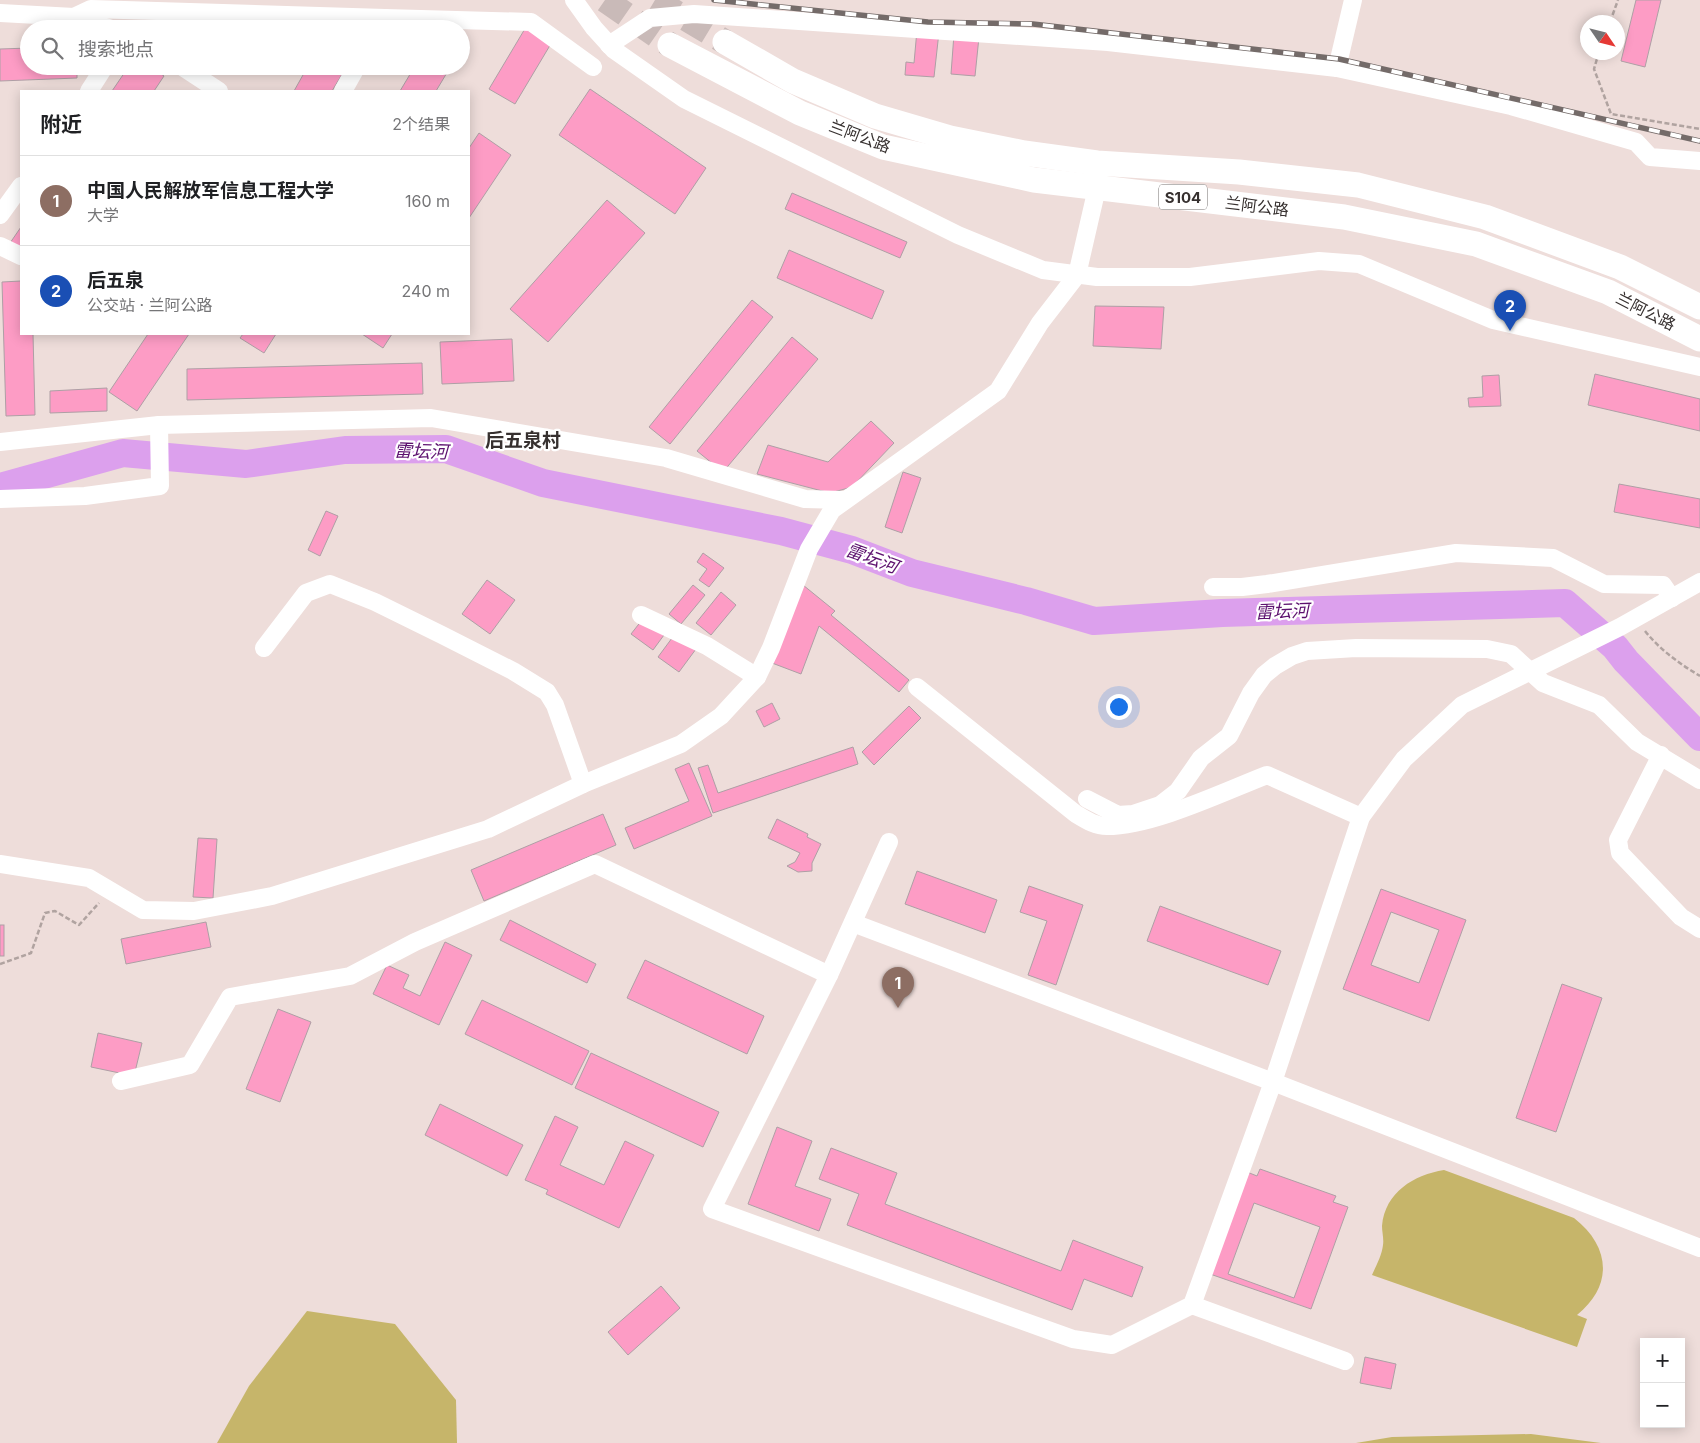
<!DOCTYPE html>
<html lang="zh">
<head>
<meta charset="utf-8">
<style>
  body { margin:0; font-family:Inter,"Noto Sans SC",sans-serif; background:#f6f6f6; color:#202124 }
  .controls { position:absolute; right:15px; bottom:15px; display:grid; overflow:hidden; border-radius:0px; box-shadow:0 2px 12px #0003 }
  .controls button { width:45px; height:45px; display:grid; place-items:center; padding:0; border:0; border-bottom:1px solid #e0e0e0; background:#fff; color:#202124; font:25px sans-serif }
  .compass { position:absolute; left:1580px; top:15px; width:45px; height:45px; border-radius:50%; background:#fff; box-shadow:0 2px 12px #0003; rotate:125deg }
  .you { position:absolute; left:1118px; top:706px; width:18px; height:18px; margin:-12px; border:4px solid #fff; border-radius:50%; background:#1a73e8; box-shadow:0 0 0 8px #1a73e833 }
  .badge { display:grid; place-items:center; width:32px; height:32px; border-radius:50%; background:#d93025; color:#fff; font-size:16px; font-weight:700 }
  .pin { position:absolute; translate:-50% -41px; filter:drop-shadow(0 1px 2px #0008) }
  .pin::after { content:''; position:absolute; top:26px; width:18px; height:15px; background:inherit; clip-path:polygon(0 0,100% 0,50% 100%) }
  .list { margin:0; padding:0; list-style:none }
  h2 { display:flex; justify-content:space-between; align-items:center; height:65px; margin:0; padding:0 20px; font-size:21px }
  h2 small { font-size:16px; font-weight:400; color:#757577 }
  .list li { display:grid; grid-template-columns:32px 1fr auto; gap:15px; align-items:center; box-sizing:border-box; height:90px; padding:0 20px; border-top:1px solid #e0e0e0 }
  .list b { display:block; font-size:19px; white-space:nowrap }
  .list p { margin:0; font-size:16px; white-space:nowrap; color:#757577 }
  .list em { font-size:16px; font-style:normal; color:#757577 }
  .icon { flex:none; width:28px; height:28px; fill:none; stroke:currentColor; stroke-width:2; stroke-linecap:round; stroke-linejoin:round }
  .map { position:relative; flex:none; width:1700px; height:1443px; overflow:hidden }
  .search { position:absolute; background:#fff; box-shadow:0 2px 12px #0003; left:20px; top:20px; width:450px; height:55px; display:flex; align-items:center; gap:12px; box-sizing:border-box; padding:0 18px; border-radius:28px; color:#757577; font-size:19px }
  .panel { position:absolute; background:#fff; box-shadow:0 2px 12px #0003; left:20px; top:90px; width:450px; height:245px; border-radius:0px }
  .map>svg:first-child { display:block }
</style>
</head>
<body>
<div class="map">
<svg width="1700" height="1443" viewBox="0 0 1700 1443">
  <rect width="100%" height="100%" fill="#eeddda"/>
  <g fill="#c6b56a">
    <path d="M1444,1170l130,48c36,28 40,67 3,97l10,4 -10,28 -205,-72c4,-9 10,-20 11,-30 1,-6 -1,-13 -1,-19 3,-34 32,-51 62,-56z"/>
    <polygon points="307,1311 395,1324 456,1400 457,1443 217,1443 249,1386"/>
    <polygon points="1531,1434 1601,1443 1356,1443 1392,1437"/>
  </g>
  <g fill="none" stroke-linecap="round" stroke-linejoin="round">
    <polyline stroke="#dca0ed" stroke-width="28" points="0,487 123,453 246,464 345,450 446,449 543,483 781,531 852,550 912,573 1026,601 1094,621 1222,613 1565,603 1615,647 1626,661 1700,737"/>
  </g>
  <g fill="#fd9cc5" stroke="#ae9fa5" fill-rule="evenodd">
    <polygon points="1636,0 1661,0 1645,67 1621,61"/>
    <polygon points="282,17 282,29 179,29 179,19"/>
    <polygon points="334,22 346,29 330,29"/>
    <polygon points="526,27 552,42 515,104 489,89"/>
    <polygon points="917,30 939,32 934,77 905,75 906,62 914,63"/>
    <polygon points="954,34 979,37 975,76 951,74"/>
    <polygon points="29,48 29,66 77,66 77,78 0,81 0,49"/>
    <polygon points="129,66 150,66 164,76 154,91 112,91"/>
    <polygon points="308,66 347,66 332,91 294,91"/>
    <polygon points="415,66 451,66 436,91 400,91"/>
    <polygon points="590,89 706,168 675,214 559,135"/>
    <polygon points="479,133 511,155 469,218 469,148"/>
    <polygon points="792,193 907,242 900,258 785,209"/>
    <polygon points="607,200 645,233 548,342 510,309"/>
    <polygon points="21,227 21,251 10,243"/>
    <polygon points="789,250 884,291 872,319 777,278"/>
    <polygon points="21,281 21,334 33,334 35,415 6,416 2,282"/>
    <polygon points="752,300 773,317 670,444 649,427"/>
    <polygon points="1095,306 1164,307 1161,349 1093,346"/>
    <polygon points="148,334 189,334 137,411 109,392"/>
    <polygon points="243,334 276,334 264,353 240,338"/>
    <polygon points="362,334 392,334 383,348"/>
    <polygon points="792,337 818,359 723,472 697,451"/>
    <polygon points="512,339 514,381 442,384 440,342"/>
    <polygon points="422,363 423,394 187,400 187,369"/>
    <polygon points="1595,374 1700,399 1700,431 1588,405"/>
    <polygon points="1499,375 1501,406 1469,407 1468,398 1483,397 1482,376"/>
    <polygon points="107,388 107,411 50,413 50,391"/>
    <polygon points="871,421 894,443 852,487 830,493 757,474 768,445 828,462"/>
    <polygon points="903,472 921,478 902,533 885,527"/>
    <polygon points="1619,484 1700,499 1700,528 1614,512"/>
    <polygon points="326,511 338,516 320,556 308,550"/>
    <polygon points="703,553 724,568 709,587 699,580 707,569 697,562"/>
    <polygon points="487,580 515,600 490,634 462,614"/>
    <polygon points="693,585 705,595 681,624 669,614"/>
    <polygon points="803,585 835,611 831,615 909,680 899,692 819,626 801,674 772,663"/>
    <polygon points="721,592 736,605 711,635 696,623"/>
    <polygon points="642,620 664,635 653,650 631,634"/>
    <polygon points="675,634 696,649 679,672 658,657"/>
    <polygon points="772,703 780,719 764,727 756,711"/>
    <polygon points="909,706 921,718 874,765 862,752"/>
    <polygon points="853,747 858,764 713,813 698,768 708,765 718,793"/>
    <polygon points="689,763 712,816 634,849 625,828 689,801 675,769"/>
    <polygon points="603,814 616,845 484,901 471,870"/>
    <polygon points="777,819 808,834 807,837 821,844 812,863 812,871 798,872 787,866 795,862 800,853 768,838"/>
    <polygon points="198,838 217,839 213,898 193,897"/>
    <polygon points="917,871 997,900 985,933 905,904"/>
    <polygon points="1029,886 1083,905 1056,985 1028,975 1047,921 1020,912"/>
    <path d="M1381,889l85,31 -37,101 -86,-32zM1391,912l48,18 -20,53 -48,-18z"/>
    <polygon points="1160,906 1281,951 1268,985 1147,941"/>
    <polygon points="510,920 596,964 587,983 500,940"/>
    <polygon points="206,922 211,947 126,964 121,939"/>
    <rect x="0" y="925" width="4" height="31"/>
    <polygon points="445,942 472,955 439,1025 373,994 387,965 409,975 403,988 420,996"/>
    <polygon points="645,960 764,1016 747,1054 627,998"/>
    <polygon points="1562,984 1602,998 1556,1132 1516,1118"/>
    <polygon points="482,1000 589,1051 572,1085 465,1034"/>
    <polygon points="278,1009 311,1022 280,1102 246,1089"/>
    <polygon points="98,1033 142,1043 134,1076 91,1067"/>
    <polygon points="591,1053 719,1112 703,1147 575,1088"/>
    <polygon points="440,1104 523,1145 507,1176 425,1135"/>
    <polygon points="555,1116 578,1127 560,1165 604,1185 625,1141 654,1155 619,1228 546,1194 548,1190 525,1180"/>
    <polygon points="777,1127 812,1141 795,1186 831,1199 819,1231 748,1204"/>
    <polygon points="831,1148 897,1173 885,1204 1061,1271 1073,1240 1143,1267 1132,1297 1084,1279 1072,1310 847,1225 859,1194 819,1179"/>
    <path d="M1260,1169l76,27 -3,6 15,5 -37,102 -101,-35 37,-102 10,4zM1254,1203l66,24 -26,71 -66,-24z"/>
    <polygon points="661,1286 680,1308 628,1355 608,1332"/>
    <polygon points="1365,1357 1396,1364 1391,1389 1360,1383"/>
  </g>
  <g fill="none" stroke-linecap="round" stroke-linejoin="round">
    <g stroke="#c9bab8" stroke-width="25" stroke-dasharray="25 12" stroke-linecap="butt">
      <polyline points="605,0 670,45"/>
      <polyline points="655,0 725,42"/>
    </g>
    <g stroke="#b0a3a0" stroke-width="2.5" stroke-dasharray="5 2.5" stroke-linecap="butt">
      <polyline points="1610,22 1618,0"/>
      <polyline points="1599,52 1594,69 1611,114 1700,129"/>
      <path d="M1645,631c15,19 35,33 55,45"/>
      <polyline points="0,964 31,953 45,913 55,911 79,925 99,903"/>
    </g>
    <g stroke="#fff" stroke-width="18">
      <polyline points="574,0 594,28 614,50 684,99 958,235 1043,270 1097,277 1190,277 1319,261 1359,264 1493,320 1700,367"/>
      <polyline points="0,13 74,17 112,29"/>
      <polyline points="74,17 91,9 385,18"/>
      <polyline points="379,28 385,18 531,22 593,67"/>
      <polyline points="609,45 650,18 694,14 1108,42 1337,68 1511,106 1636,142 1650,157 1700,161"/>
      <polyline points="181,66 219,91"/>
      <polyline points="1337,68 1353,0"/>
      <polyline points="89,91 105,66"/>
      <polyline points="343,91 357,66"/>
      <polyline points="0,215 21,186"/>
      <polyline points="0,246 21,256"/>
      <polyline points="0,442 159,425 431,418 666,458 805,499 843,500"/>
      <polyline points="0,499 85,496 160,486 159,425"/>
      <polyline points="1213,587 1242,587 1267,584 1456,553 1553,558 1604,584 1663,585 1672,598"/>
      <polyline points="641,615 707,646 757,677"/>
      <polyline points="264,648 306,593 330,584 375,602 442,635 513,671 547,692 555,705 583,784"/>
      <path d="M917,687l159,127c10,6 19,12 31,12 46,0 116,-34 160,-51l94,42"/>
      <polyline points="1661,755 1618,840 1620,853 1681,917 1700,929"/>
      <polyline points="1087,799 1118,815 1133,814 1160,805 1178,791 1201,758 1229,736 1251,693 1264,675 1275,666 1292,656 1307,651 1356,648 1487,649 1511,654 1543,683 1599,705 1637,742 1700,780"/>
      <polyline points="889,842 829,975 712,1209 1073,1339 1112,1345 1192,1305 1273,1082 1361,817 1404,759 1462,705 1620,627 1700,582"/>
      <polyline points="0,864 89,878 143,910 194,911 272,896 488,829 583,784 681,744 721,716 757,677 771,648 809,549 832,510 998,391 1040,323 1077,275 1097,188 1097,178"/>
      <polyline points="853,923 1273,1082 1700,1248"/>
      <polyline points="121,1081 190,1065 230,997 350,976 415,942 595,864 829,975"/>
      <polyline points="1192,1305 1345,1361"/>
    </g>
    <g stroke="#fff" stroke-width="25">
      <polyline points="725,42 793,81 875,116 950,138 1024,153 1097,163 1239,172 1358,185 1485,217 1620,267 1700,307"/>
      <polyline points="670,45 800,113 883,147 1034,180 1344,217 1476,244 1608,292 1700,339"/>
    </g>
    <defs>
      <polyline id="rail" points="714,0 928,22 1033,24 1339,59 1700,141"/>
    </defs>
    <use href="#rail" stroke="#746b69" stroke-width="5.5"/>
    <use href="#rail" stroke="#fff" stroke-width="4" stroke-dasharray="11" stroke-linecap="butt"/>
  </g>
  <g text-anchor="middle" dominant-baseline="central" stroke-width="4.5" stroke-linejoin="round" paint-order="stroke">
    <rect fill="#fff" stroke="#726e6d" stroke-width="1" x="1159" y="184.5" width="48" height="25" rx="4"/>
    <g font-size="15" font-weight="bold" fill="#36302f">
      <text x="1183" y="197">S104</text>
    </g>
    <g font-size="16" fill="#36302f" stroke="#fff">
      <text transform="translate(860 136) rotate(21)">兰阿公路</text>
      <text transform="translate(1257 206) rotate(7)">兰阿公路</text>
      <text transform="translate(1646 311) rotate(27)">兰阿公路</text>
    </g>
    <g font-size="18" font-style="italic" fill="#5d126f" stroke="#fff">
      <text transform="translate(421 451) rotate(2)">雷坛河</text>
      <text transform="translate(872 558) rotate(20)">雷坛河</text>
      <text transform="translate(1282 611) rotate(-2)">雷坛河</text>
    </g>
    <g font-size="19" font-weight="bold" fill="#36302f" stroke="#fff">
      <text x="523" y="440">后五泉村</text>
    </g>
  </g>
</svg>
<div class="controls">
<button>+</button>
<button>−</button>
</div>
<svg class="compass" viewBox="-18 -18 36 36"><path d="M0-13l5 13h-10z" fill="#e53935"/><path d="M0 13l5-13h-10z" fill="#757577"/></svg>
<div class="you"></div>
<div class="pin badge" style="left:898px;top:1008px;background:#8d6e63">1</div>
<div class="pin badge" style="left:1510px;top:331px;background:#1a4fb4">2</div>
<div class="search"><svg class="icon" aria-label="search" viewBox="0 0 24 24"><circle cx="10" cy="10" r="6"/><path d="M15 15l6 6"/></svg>搜索地点</div>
<section class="panel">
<h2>附近<small>2个结果</small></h2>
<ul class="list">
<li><span class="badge" style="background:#8d6e63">1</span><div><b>中国人民解放军信息工程大学</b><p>大学</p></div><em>160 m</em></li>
<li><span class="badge" style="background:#1a4fb4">2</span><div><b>后五泉</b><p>公交站 · 兰阿公路</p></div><em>240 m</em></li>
</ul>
</section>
</div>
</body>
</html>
